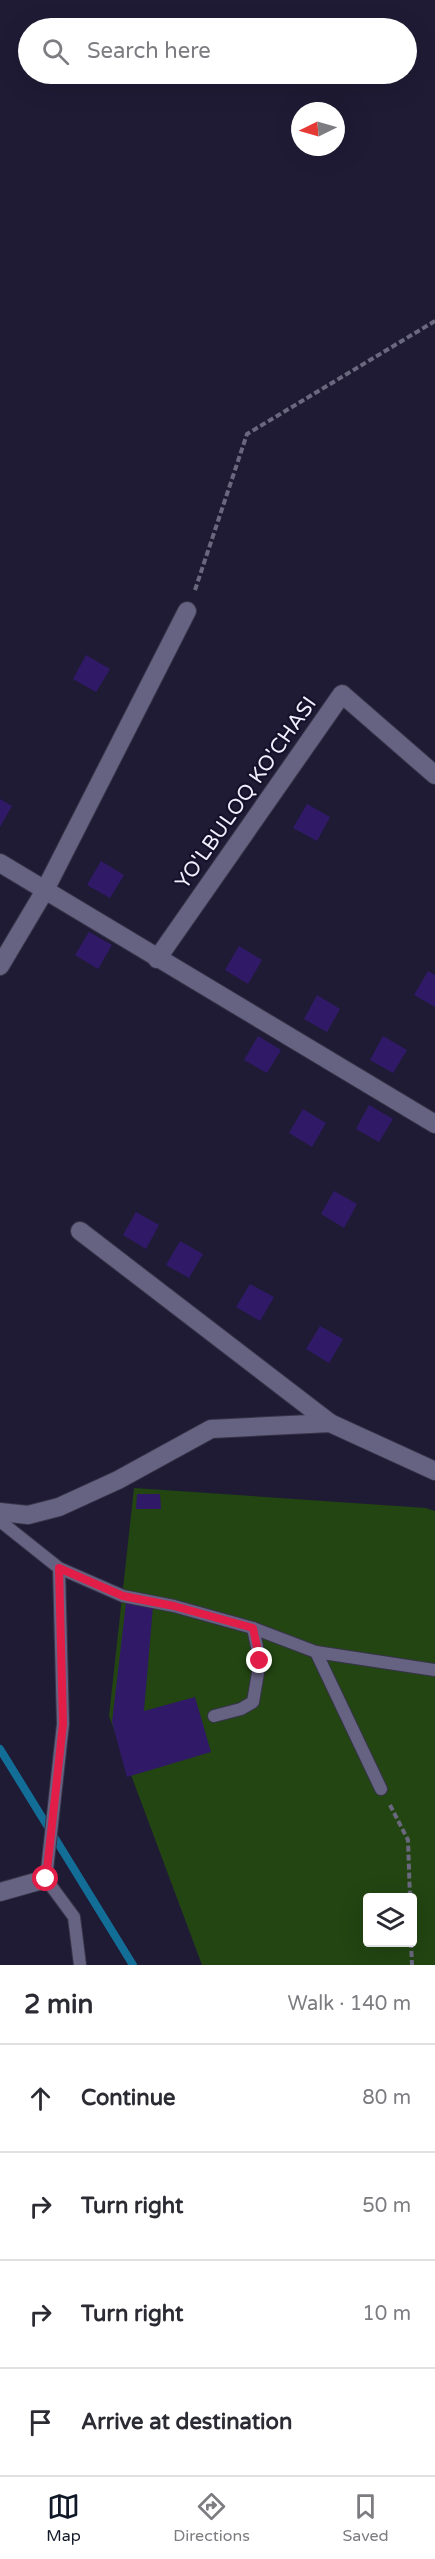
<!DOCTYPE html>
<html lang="en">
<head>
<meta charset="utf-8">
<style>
  body { margin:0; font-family:"Varela Round",sans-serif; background:#f2f2f3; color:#2b2b33 }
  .controls { position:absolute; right:18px; bottom:18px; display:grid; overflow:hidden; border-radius:6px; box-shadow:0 6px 24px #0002 }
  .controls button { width:54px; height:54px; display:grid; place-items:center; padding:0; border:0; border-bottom:2px solid #e1e1e2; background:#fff; color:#2b2b33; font:30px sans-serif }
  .compass { position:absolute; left:291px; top:102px; width:54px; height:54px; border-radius:50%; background:#fff; box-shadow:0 6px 24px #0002; rotate:265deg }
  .stop { position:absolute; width:18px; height:18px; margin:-14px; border:4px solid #e11d48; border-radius:50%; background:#fff }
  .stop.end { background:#e11d48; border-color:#fff; box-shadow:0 2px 6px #0008 }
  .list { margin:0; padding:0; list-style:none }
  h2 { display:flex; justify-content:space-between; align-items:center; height:78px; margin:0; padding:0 24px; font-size:26px }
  h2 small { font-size:20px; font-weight:400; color:#7c7c81 }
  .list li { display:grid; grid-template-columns:39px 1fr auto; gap:18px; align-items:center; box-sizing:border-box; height:108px; padding:0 24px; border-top:2px solid #e1e1e2 }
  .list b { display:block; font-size:22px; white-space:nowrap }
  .list em { font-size:20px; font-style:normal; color:#7c7c81 }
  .icon { flex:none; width:33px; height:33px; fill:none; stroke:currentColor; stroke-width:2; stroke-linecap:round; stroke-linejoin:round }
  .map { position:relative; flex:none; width:435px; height:1965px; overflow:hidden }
  .search { position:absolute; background:#fff; box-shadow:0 6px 24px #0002; left:18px; right:18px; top:18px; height:66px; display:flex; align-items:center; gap:15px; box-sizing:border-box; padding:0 21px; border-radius:33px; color:#7c7c81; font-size:22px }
  .sheet { height:510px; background:#fff }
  nav { display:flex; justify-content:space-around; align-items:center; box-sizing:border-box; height:84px; border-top:2px solid #e1e1e2; background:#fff; font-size:16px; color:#7c7c81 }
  nav a { display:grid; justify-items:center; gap:3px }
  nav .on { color:#111827 }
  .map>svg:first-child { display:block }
</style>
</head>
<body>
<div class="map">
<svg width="435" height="1965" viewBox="0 0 435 1965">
  <rect width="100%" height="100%" fill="#1f1b35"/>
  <path fill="#224512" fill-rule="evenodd" d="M134,1488l292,20 9,3v454h-233l-93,-249zM368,1898h44v44h-44z"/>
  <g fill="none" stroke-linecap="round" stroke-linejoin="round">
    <polyline stroke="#136e97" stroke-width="8" points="0,1749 133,1965"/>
  </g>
  <g fill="#301a68">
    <polygon points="86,655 110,669 96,692 73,679"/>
    <polygon points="0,799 12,806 0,827"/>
    <polygon points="307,804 330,817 317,841 293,828"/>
    <polygon points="101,861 124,875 110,898 87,885"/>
    <polygon points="89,932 112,945 98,969 75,955"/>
    <polygon points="239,946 262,960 248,984 225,970"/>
    <polygon points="428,971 435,975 435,1007 414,995"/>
    <polygon points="317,995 340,1009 327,1032 304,1019"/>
    <polygon points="258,1036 281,1050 267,1073 244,1060"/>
    <polygon points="383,1036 407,1050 393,1073 370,1060"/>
    <polygon points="369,1105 393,1119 379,1142 356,1129"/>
    <polygon points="303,1109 326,1123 312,1147 289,1133"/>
    <polygon points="334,1191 357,1204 344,1228 321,1214"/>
    <polygon points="136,1212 159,1225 146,1249 123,1235"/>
    <polygon points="180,1241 203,1254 189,1278 166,1265"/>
    <polygon points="250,1284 274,1297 260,1321 236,1307"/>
    <polygon points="320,1326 343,1339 329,1363 306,1349"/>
    <polygon points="137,1494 160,1494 161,1509 136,1509"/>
    <polygon points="126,1603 153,1606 144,1711 195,1697 211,1752 127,1777 112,1722"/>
  </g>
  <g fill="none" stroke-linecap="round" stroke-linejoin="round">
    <defs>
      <g id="lane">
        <polyline points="0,1521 59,1568 123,1596 174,1606 253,1628 316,1652 435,1670"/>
        <polyline points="59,1568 63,1724 46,1879 74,1917 80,1965"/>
        <polyline points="316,1652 381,1789"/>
        <polyline points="214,1716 241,1709 253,1702 260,1661 253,1628"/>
      </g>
      <g id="street">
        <polyline points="0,863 435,1124"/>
        <polyline points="157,959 342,694 435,775"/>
        <polyline points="0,966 44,892 187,611"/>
        <polyline points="80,1231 330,1423"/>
        <polyline points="0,1512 28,1515 59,1507 118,1480 211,1429 330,1423 435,1471"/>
        <polyline points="0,1892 46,1879"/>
      </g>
    </defs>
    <use href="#lane" stroke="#373449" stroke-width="14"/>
    <use href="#street" stroke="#373449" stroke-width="20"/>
    <g stroke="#6a687e" stroke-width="4" stroke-dasharray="6 3" stroke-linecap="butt">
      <polyline points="195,590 247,434 435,321"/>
      <polyline points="390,1805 408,1840 410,1898"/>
      <polyline points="411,1942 412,1965"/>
    </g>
    <use href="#lane" stroke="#666282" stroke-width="12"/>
    <use href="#street" stroke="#666282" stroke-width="18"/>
  </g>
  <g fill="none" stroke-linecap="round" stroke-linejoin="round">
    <polyline stroke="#e11d48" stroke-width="8" points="46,1879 63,1724 59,1568 123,1596 174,1606 253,1628 260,1661"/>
  </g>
  <g text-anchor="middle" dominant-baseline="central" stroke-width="4.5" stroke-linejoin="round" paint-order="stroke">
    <g font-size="21" fill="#efeefd" stroke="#16112b">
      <text transform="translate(246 793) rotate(-55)">YO'LBULOQ KO'CHASI</text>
    </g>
  </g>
</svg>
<div class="controls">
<button><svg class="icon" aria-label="layers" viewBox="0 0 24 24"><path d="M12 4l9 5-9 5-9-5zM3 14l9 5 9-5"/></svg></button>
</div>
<svg class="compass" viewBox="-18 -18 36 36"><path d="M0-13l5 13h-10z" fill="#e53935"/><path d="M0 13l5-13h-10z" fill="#7c7c81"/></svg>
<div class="stop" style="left:46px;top:1879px"></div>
<div class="stop end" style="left:260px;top:1661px"></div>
<div class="search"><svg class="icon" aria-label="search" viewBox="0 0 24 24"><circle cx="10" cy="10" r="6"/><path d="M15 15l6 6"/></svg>Search here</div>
</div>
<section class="sheet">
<h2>2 min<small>Walk · 140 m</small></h2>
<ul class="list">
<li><svg class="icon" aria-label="ahead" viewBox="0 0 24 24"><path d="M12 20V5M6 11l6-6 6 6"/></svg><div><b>Continue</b></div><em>80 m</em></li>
<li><svg class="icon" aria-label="right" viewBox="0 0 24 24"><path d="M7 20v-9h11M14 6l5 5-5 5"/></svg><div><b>Turn right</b></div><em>50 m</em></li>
<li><svg class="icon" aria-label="right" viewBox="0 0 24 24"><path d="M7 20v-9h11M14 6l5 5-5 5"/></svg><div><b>Turn right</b></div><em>10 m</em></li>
<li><svg class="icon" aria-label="arrive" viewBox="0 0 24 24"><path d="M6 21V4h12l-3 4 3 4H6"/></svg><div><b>Arrive at destination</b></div></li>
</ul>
</section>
<nav>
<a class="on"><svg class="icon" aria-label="map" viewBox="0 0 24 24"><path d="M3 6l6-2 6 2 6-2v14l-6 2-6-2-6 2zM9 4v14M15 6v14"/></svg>Map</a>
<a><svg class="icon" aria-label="directions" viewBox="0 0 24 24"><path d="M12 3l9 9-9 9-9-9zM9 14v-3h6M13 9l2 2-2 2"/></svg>Directions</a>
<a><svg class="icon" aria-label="saved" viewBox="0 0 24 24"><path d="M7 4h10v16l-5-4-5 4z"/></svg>Saved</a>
</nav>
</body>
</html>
